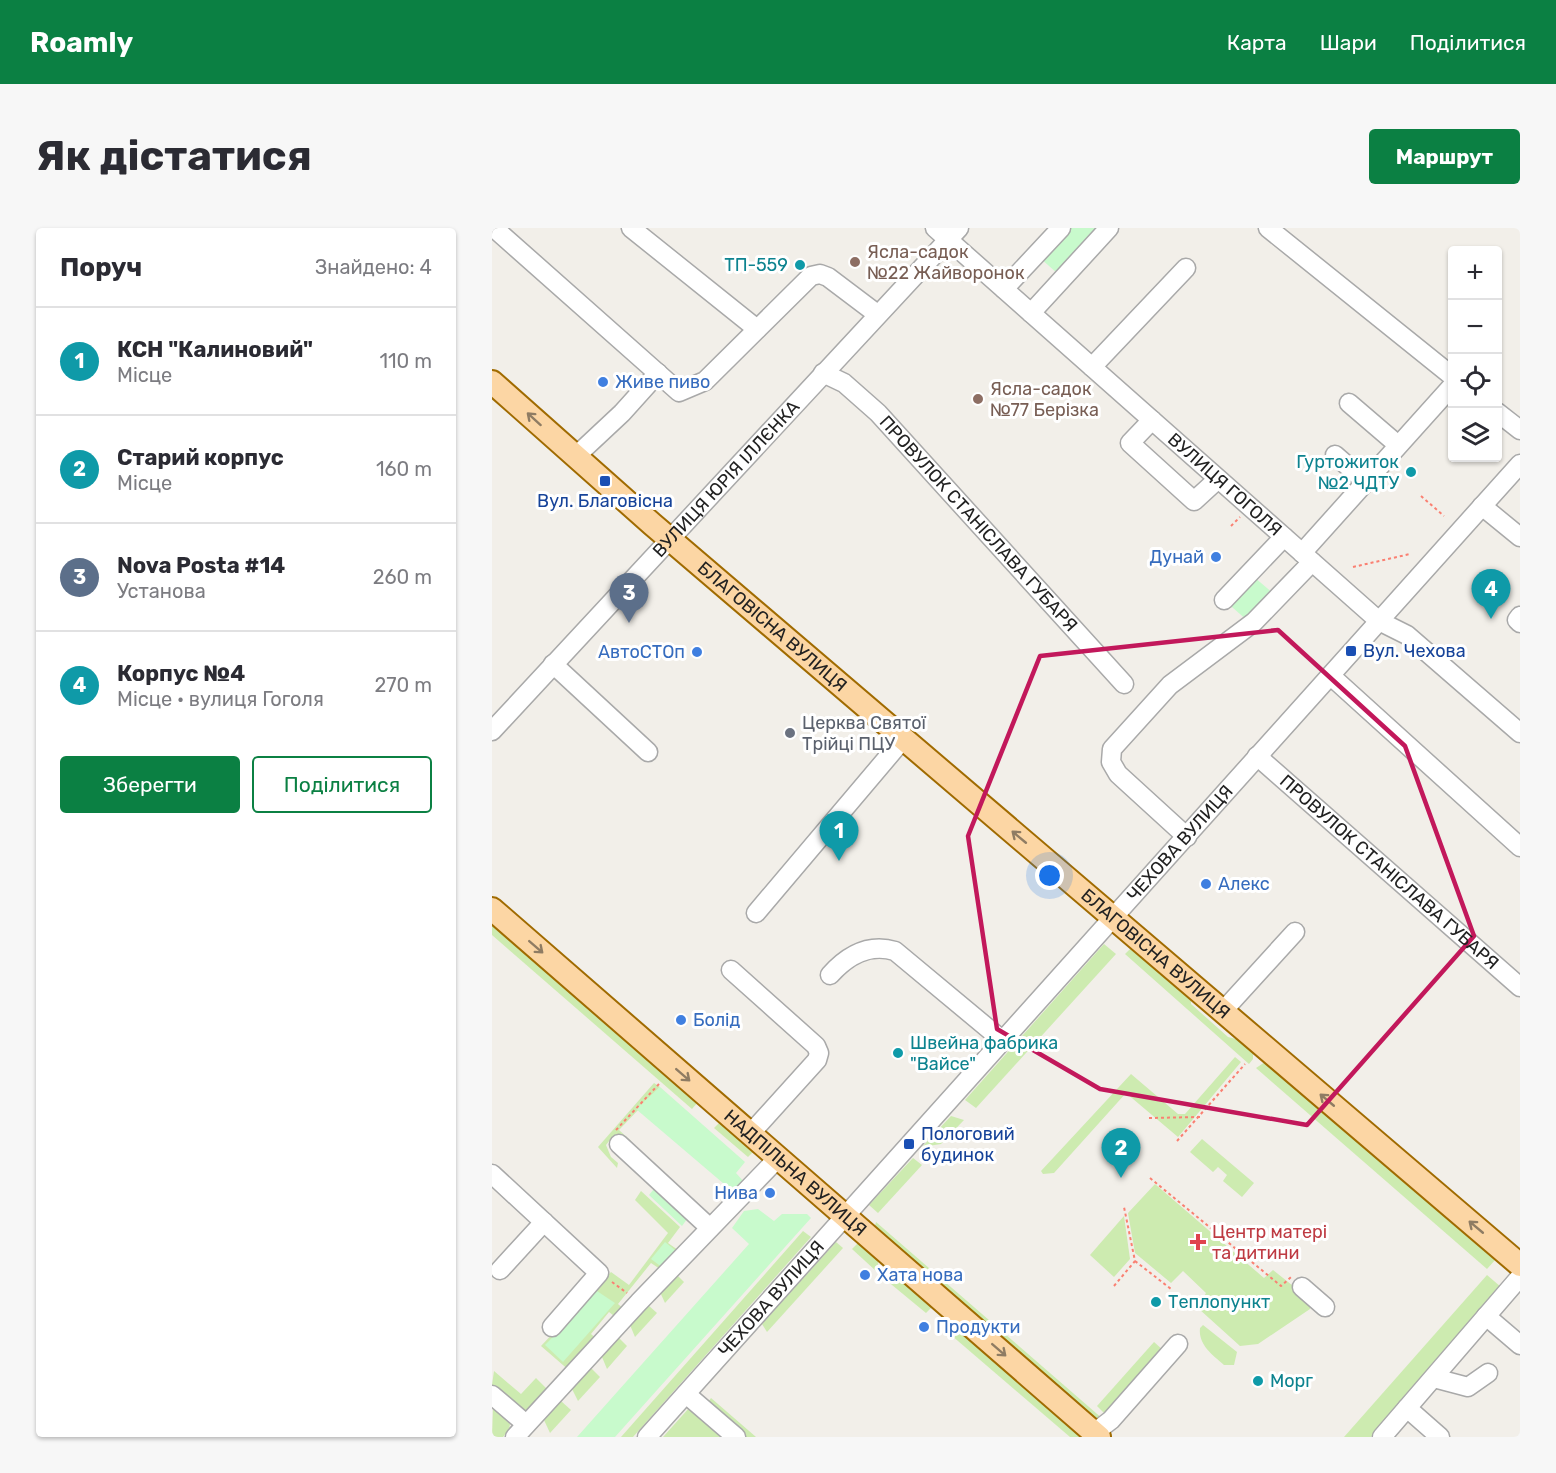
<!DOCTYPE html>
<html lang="uk">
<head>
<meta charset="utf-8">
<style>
  body { margin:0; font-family:Rubik,sans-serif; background:#f7f7f7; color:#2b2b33 }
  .controls { position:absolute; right:18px; top:18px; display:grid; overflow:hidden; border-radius:6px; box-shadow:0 2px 4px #0004 }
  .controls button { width:54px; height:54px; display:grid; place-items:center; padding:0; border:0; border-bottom:2px solid #e1e1e2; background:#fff; color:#2b2b33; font:30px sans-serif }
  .you { position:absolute; left:558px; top:648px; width:21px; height:21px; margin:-15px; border:4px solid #fff; border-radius:50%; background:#1a73e8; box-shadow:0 0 0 9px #1a73e833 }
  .badge { display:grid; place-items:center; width:39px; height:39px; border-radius:50%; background:#0b8043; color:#fff; font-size:20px; font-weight:700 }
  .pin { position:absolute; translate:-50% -50px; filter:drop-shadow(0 2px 3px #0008) }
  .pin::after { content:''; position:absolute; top:32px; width:21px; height:18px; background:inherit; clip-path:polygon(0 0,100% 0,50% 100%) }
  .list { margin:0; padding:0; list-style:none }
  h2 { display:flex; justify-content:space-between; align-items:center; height:78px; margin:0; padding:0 24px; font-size:26px }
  h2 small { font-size:20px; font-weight:400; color:#7c7c81 }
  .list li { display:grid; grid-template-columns:39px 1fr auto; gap:18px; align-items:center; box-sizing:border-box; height:108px; padding:0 24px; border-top:2px solid #e1e1e2 }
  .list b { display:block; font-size:22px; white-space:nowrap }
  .list p { margin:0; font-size:20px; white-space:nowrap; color:#7c7c81 }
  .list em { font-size:20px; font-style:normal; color:#7c7c81 }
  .actions { display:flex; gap:12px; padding:18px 24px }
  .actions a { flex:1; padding:14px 0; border:2px solid #0b8043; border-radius:6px; text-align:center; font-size:21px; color:#0b8043 }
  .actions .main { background:#0b8043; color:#fff }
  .icon { flex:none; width:33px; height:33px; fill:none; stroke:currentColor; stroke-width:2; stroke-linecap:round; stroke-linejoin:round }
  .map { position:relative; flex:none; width:1028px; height:1209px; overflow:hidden; border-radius:6px }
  header { display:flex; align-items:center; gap:36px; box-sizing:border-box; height:84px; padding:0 30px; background:#0b8043; color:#fff }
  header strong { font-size:28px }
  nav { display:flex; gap:33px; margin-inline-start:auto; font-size:21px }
  .intro { display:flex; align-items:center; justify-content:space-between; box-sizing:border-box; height:144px; padding:0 36px }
  h1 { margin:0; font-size:42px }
  .button { padding:15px 27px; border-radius:6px; background:#0b8043; color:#fff; font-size:21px; font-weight:700 }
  main { display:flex; gap:36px; padding:0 36px }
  aside { flex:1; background:#fff; border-radius:6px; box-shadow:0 2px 4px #0004 }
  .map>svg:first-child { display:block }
</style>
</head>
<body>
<header>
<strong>Roamly</strong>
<nav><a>Карта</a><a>Шари</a><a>Поділитися</a></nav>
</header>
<div class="intro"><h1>Як дістатися</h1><a class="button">Маршрут</a></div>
<main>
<aside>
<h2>Поруч<small>Знайдено: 4</small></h2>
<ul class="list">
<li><span class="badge" style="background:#0f9aa8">1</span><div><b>КСН &quot;Калиновий&quot;</b><p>Місце</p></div><em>110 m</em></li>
<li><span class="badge" style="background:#0f9aa8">2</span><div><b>Старий корпус</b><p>Місце</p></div><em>160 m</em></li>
<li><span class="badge" style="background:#5c6f8a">3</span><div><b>Nova Posta #14</b><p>Установа</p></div><em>260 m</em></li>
<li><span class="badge" style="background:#0f9aa8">4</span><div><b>Корпус №4</b><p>Місце · вулиця Гоголя</p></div><em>270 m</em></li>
</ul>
<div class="actions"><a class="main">Зберегти</a><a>Поділитися</a></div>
</aside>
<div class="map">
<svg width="1028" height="1209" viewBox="0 0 1028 1209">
  <rect width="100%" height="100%" fill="#f2efe9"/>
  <g fill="#cdebb0">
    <polygon points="0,694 206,874 200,881 0,707"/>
    <polygon points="612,716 624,726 484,880 473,872"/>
    <polygon points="640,719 699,767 699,776 736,809 752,813 761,821 761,831 757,836 633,726"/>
    <polygon points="743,829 749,834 686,909 634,865 562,945 551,946 549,943 639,846 686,886 693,886"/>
    <polygon points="773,834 1004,1031 995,1041 764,840"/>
    <polygon points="162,855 168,859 127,902 139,913 136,916 121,908 114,917 119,929 126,935 125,940 106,919"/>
    <polygon points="459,888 472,892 449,916 430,919"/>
    <polygon points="229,893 262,923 256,929 222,900"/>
    <polygon points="710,911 762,955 750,969 731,953 735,947 726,939 721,944 698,924"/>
    <polygon points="421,930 430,937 386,985 377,977"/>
    <polygon points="663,956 772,1050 781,1042 820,1073 818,1081 766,1116 748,1118 707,1081 707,1076 714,1065 691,1043 679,1055 643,1025 636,985"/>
    <polygon points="149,963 188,999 176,1015 186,1022 171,1043 159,1035 126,1076 134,1083 126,1091 117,1084 99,1106 107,1113 79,1144 49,1118 119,1044 137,1057 176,1005 143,972"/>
    <polygon points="632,988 638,1031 622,1049 598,1027"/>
    <polygon points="384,994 612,1192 608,1195 383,998"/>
    <polygon points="311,1003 319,1009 141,1209 129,1209"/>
    <polygon points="344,1014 351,1020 275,1104 270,1096"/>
    <polygon points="367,1014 387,1032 384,1043 360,1021"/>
    <polygon points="398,1042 440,1079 434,1085 394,1052"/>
    <polygon points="183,1045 192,1054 173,1075 168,1064"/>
    <polygon points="995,1047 1009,1059 879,1209 852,1209"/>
    <polygon points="156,1077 165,1085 143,1109 138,1097"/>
    <polygon points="457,1094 590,1209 578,1209 452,1101"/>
    <path d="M711,1097l34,27 -3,13h-10c-11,-10 -26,-20 -24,-37z"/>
    <polygon points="127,1110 135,1118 115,1141 110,1129"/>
    <polygon points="662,1114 672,1123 612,1185 605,1178"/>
    <polygon points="99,1140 108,1149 86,1173 80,1161"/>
    <polygon points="2,1143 29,1166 44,1150 56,1162 33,1186 0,1157"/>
    <polygon points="219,1170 264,1209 251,1209 214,1177"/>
    <polygon points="69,1173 79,1182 58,1205 52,1192"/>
    <polygon points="198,1179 237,1209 171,1209"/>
    <polygon points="1,1180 18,1196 17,1202 11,1209 0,1209"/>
  </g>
  <g fill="#c8facc">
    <polygon points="575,0 606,0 565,45 548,30"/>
    <polygon points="756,344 782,366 757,394 732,372"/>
    <polygon points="168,859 253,934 244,945 252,954 245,967 144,881"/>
    <polygon points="162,961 195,991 190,998 157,967"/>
    <polygon points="266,981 282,993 290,986 315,986 319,990 123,1209 85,1209 257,1016 240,1000 252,983"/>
    <polygon points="173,1014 184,1023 171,1040 159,1031"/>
    <polygon points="105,1063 123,1075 71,1134 53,1117"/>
  </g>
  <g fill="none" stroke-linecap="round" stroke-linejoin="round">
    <defs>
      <g id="minor">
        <polyline points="2,0 187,164 213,153 319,48 328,46 336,49 385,86"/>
        <polyline points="139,0 265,101"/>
        <path id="s1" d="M443,0l444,393 28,14 113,98"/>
        <polyline points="776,0 960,148"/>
        <polyline points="512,61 569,0"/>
        <polyline points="539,85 617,0"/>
        <polyline points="600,139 694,40"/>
        <path id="s2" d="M331,145l21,10 34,30 246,271"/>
        <polyline points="857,175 906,217"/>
        <polyline points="1005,184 1028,202"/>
        <polyline points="660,192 638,215 702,273 726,251"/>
        <polyline points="843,227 874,254"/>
        <polyline points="84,228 130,185 166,145"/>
        <polyline points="990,278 1028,309"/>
        <polyline points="810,325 960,158"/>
        <polyline points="732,372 792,309"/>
        <polyline points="1028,388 1025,392 1028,395"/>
        <polyline points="61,436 156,524"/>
        <polyline points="839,448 1028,619"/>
        <path id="s3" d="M0,503l467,-503"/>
        <path id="s4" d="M765,528l263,231"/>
        <polyline points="695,609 626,546 619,534 620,521 678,457 762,394 820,334"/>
        <polyline points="264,685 412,510"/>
        <polyline points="239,742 324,818 327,825 325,832 259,905"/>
        <path d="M338,747c17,-19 38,-32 65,-24l107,89"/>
        <polyline points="731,783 803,704"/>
        <polyline points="127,916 218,1000"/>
        <polyline points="0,946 107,1045 60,1099"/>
        <polyline points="8,1042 52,994"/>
        <polyline points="810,1059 833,1079"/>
        <polyline points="994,1088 1028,1117"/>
        <polyline points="942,1150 976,1159 996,1145"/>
        <polyline points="194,1166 244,1209"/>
        <polyline points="0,1167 34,1196"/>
        <polyline points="915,1180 948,1209"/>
        <polyline points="602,1205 619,1192 686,1116"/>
        <polyline points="23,1209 147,1074 286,930"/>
        <path id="s5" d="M155,1209l873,-973"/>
        <polyline points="890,1209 1028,1049"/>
      </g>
      <g id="major">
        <path id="s6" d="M0,154l160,142 868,741"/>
        <path id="s7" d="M0,681l607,528"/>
      </g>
    </defs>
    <use href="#minor" stroke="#a9a9a9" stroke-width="21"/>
    <use href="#major" stroke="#a06b00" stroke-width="26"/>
    <g stroke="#fa8072" stroke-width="2" stroke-dasharray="3 3" stroke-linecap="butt">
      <polyline points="929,268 952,288"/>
      <polyline points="739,298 748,289"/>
      <polyline points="861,339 918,326"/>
      <polyline points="657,890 708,889"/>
      <polyline points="124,902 167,856"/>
      <polyline points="685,913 753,836"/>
      <polyline points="658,950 789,1058 799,1049"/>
      <polyline points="643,1033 679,1061"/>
      <polyline points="120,1054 135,1065"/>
      <polyline points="622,1058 643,1033 632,979"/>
    </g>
    <use href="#minor" stroke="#fff" stroke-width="18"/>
    <use href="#major" stroke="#fcd6a4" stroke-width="22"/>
  </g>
  <defs><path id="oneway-shaft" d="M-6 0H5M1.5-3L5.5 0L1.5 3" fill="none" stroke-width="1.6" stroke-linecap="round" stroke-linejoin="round" transform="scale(1.5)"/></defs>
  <g stroke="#8f7c63">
    <use href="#oneway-shaft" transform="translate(42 191) rotate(-138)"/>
    <use href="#oneway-shaft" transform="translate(527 609) rotate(-140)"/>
    <use href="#oneway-shaft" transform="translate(44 719) rotate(41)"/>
    <use href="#oneway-shaft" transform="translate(191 847) rotate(41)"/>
    <use href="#oneway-shaft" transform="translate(835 872) rotate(-140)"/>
    <use href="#oneway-shaft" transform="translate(984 999) rotate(-140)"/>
    <use href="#oneway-shaft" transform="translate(507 1122) rotate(41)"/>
  </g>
  <path fill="none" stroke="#c2185b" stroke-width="4.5" stroke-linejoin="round" d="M786,402l127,116 69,190 -167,189 -207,-36 -103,-60 -29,-193 72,-180z"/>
  <g fill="#8d6e63" stroke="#fff" stroke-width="2">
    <circle cx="363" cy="34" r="6"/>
    <circle cx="486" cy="171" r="6"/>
  </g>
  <g fill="#0f9aa8" stroke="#fff" stroke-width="2">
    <circle cx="308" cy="37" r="6"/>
    <circle cx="919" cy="244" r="6"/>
    <circle cx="406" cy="825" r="6"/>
    <circle cx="664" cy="1074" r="6"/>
    <circle cx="766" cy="1153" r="6"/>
  </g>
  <g fill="#3f7fe0" stroke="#fff" stroke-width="2">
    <circle cx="111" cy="154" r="6"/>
    <circle cx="724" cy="329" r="6"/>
    <circle cx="205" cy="424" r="6"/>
    <circle cx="714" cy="656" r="6"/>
    <circle cx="189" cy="792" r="6"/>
    <circle cx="278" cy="965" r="6"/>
    <circle cx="373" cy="1047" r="6"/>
    <circle cx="432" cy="1099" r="6"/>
  </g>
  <g fill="#1a4fb4" stroke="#fff" stroke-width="2">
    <rect x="107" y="247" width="12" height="12" rx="3"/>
    <rect x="853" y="417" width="12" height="12" rx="3"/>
    <rect x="411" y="910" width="12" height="12" rx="3"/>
  </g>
  <circle fill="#6b7280" stroke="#fff" stroke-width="2" cx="298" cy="505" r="6"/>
  <path fill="#e0444e" stroke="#fff" stroke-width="2" d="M703 1005h6v6h6v6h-6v6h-6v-6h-6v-6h6z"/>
  <g text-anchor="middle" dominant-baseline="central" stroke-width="6" stroke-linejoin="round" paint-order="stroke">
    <g font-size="18" fill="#785e54" stroke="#fff" text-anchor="start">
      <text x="375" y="24">Ясла-садок<tspan x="375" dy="21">№22 Жайворонок</tspan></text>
      <text x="498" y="161">Ясла-садок<tspan x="498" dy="21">№77 Берізка</tspan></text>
    </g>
    <g font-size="18" fill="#0d838f" stroke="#fff" text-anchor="start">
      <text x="296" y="37" text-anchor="end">ТП-559</text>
      <text x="907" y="234" text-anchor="end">Гуртожиток<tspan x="907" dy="21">№2 ЧДТУ</tspan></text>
      <text x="418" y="815">Швейна фабрика<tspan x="418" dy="21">"Вайсе"</tspan></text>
      <text x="676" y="1074">Теплопункт</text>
      <text x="778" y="1153">Морг</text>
    </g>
    <g font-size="18" fill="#366cbe" stroke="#fff" text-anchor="start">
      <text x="123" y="154">Живе пиво</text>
      <text x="712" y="329" text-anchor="end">Дунай</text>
      <text x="193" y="424" text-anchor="end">АвтоСТОп</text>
      <text x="726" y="656">Алекс</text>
      <text x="201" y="792">Болід</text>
      <text x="266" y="965" text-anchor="end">Нива</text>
      <text x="385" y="1047">Хата нова</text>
      <text x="444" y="1099">Продукти</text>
    </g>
    <g font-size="18" fill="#222" stroke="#fff">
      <text stroke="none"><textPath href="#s3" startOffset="344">ВУЛИЦЯ ЮРІЯ ІЛЛЄНКА</textPath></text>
      <text stroke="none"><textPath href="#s1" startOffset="387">ВУЛИЦЯ ГОГОЛЯ</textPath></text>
      <text stroke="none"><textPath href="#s2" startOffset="218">ПРОВУЛОК СТАНІСЛАВА ГУБАРЯ</textPath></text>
      <text stroke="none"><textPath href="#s6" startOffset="372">БЛАГОВІСНА ВУЛИЦЯ</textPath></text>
      <text stroke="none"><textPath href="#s5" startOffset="798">ЧЕХОВА ВУЛИЦЯ</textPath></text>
      <text stroke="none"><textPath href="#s4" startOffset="176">ПРОВУЛОК СТАНІСЛАВА ГУБАРЯ</textPath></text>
      <text stroke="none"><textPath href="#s6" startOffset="876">БЛАГОВІСНА ВУЛИЦЯ</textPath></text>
      <text stroke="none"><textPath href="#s7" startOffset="402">НАДПІЛЬНА ВУЛИЦЯ</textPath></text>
      <text stroke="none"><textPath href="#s5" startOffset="186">ЧЕХОВА ВУЛИЦЯ</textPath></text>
    </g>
    <g font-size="18" fill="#164399" stroke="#fff" text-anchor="start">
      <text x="113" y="273" text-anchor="middle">Вул. Благовісна</text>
      <text x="871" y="423">Вул. Чехова</text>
      <text x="429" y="906">Пологовий<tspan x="429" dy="21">будинок</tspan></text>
    </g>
    <g font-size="18" fill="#5b616d" stroke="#fff" text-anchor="start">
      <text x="310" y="495">Церква Святої<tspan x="310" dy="21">Трійці ПЦУ</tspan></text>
    </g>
    <g font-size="18" fill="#be3a42" stroke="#fff" text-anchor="start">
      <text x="720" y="1004">Центр матері<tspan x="720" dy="21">та дитини</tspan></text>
    </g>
  </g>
</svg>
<div class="controls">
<button>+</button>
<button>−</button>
<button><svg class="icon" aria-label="locate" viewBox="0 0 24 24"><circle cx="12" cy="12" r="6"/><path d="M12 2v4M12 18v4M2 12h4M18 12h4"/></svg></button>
<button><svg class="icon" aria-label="layers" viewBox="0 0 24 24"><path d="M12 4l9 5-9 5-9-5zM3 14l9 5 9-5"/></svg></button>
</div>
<div class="you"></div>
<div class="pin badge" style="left:347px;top:633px;background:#0f9aa8">1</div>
<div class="pin badge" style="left:629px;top:950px;background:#0f9aa8">2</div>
<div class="pin badge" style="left:137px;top:395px;background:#5c6f8a">3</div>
<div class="pin badge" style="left:999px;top:391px;background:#0f9aa8">4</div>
</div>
</main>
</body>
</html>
